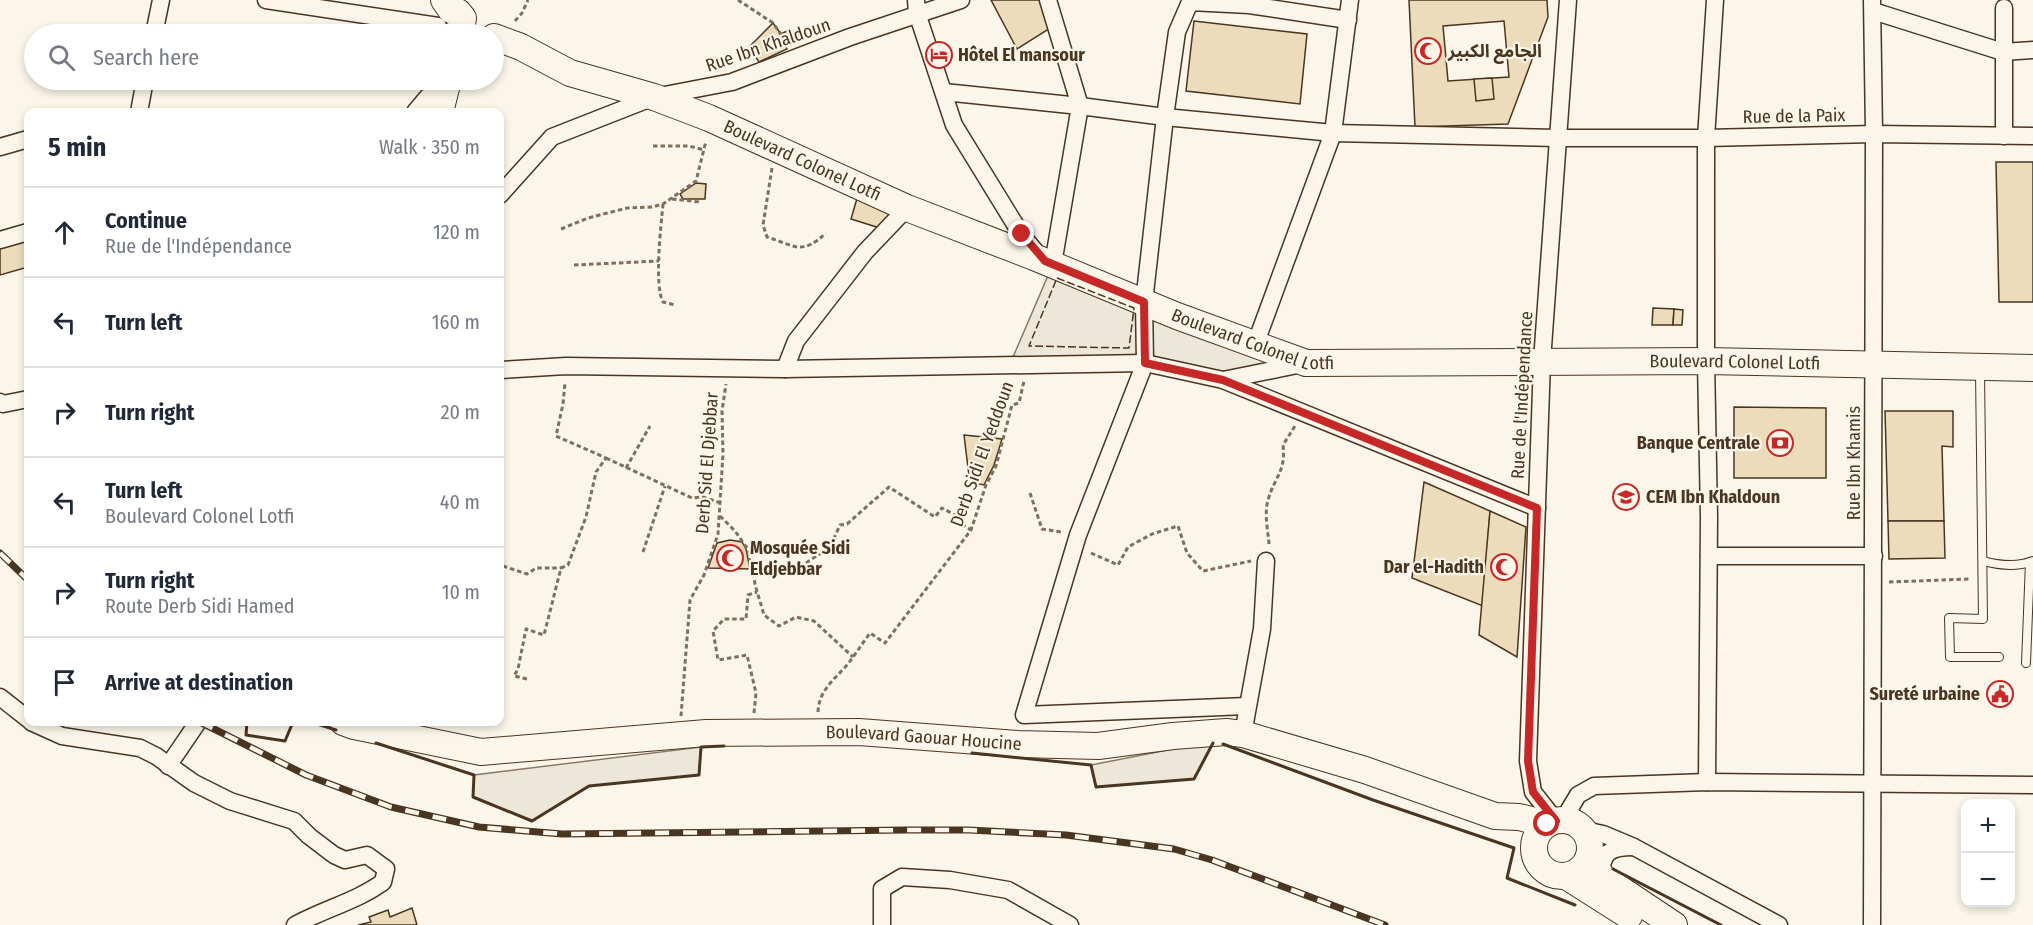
<!DOCTYPE html>
<html lang="en">
<head>
<meta charset="utf-8">
<style>
  body { margin:0; font-family:"Fira Sans Condensed","Noto Sans Arabic",sans-serif; background:#f2f2f3; color:#1f2937 }
  .controls { position:absolute; right:18px; bottom:18px; display:grid; overflow:hidden; border-radius:12px; box-shadow:0 3px 9px #0003 }
  .controls button { width:54px; height:54px; display:grid; place-items:center; padding:0; border:0; border-bottom:2px solid #e0e1e3; background:#fff; color:#1f2937; font:30px sans-serif }
  .stop { position:absolute; width:18px; height:18px; margin:-14px; border:4px solid #c62828; border-radius:50%; background:#fff }
  .stop.end { background:#c62828; border-color:#fff; box-shadow:0 2px 6px #0008 }
  .list { margin:0; padding:0; list-style:none }
  h2 { display:flex; justify-content:space-between; align-items:center; height:78px; margin:0; padding:0 24px; font-size:26px }
  h2 small { font-size:20px; font-weight:400; color:#747a83 }
  .list li { display:grid; grid-template-columns:39px 1fr auto; gap:18px; align-items:center; box-sizing:border-box; height:90px; padding:0 24px; border-top:2px solid #e0e1e3 }
  .list b { display:block; font-size:22px; white-space:nowrap }
  .list p { margin:0; font-size:20px; white-space:nowrap; color:#747a83 }
  .list em { font-size:20px; font-style:normal; color:#747a83 }
  .icon { flex:none; width:33px; height:33px; fill:none; stroke:currentColor; stroke-width:2; stroke-linecap:round; stroke-linejoin:round }
  .map { position:relative; flex:none; width:2033px; height:925px; overflow:hidden }
  .search { position:absolute; background:#fff; box-shadow:0 3px 9px #0003; left:24px; top:24px; width:480px; height:66px; display:flex; align-items:center; gap:15px; box-sizing:border-box; padding:0 21px; border-radius:33px; color:#747a83; font-size:22px }
  .panel { position:absolute; background:#fff; box-shadow:0 3px 9px #0003; left:24px; top:108px; width:480px; height:618px; border-radius:12px }
  .map>svg:first-child { display:block }
</style>
</head>
<body>
<div class="map">
<svg width="2033" height="925" viewBox="0 0 2033 925">
  <rect width="100%" height="100%" fill="#fbf6e9"/>
  <g fill="#ede7d9" stroke="#887966" stroke-width="1.5">
    <polygon points="1053,264 1306,363 1223,380 1145,363 1010,364"/>
    <polygon points="1214,741 1194,779 1096,787 1091,765"/>
    <polygon points="701,747 699,775 589,786 532,821 473,797 474,775"/>
  </g>
  <g fill="#ecdcbc" stroke="#4a3520" stroke-width="1.5" fill-rule="evenodd">
    <polygon points="991,0 1043,0 1052,27 1017,49"/>
    <path d="M1409,0h138l1,17 -40,107 -93,3zM1504,21l5,56 -61,4 -5,-55z"/>
    <polygon points="1194,21 1307,34 1300,104 1186,91"/>
    <polygon points="773,23 781,34 789,30 794,40 785,45 787,49 759,62 749,47"/>
    <polygon points="1492,78 1494,99 1476,101 1474,79"/>
    <polygon points="1996,162 2033,162 2033,302 1999,302"/>
    <polygon points="696,183 706,184 705,199 683,199 680,194"/>
    <polygon points="858,195 895,209 883,229 851,219"/>
    <polygon points="28,238 28,267 0,275 0,246"/>
    <polygon points="1653,308 1674,309 1673,325 1652,325"/>
    <polygon points="1674,309 1683,310 1682,325 1673,325"/>
    <polygon points="1734,407 1826,408 1826,478 1734,478"/>
    <polygon points="1885,411 1953,411 1953,447 1942,446 1944,521 1888,521"/>
    <polygon points="964,435 1002,439 994,465 984,485 975,483 969,476"/>
    <polygon points="1424,482 1490,511 1483,606 1412,578"/>
    <polygon points="1490,511 1526,527 1517,657 1479,635"/>
    <polygon points="1888,521 1944,521 1945,558 1889,559"/>
    <polygon points="730,540 742,542 746,549 750,569 708,568 717,543"/>
    <polygon points="412,908 417,925 358,925 371,922 369,917 388,910 390,917"/>
  </g>
  <g fill="none" stroke-linecap="round" stroke-linejoin="round">
    <defs>
      <g id="service">
        <polyline points="1980,371 1983,619 1949,618 1950,657 1999,657"/>
        <path d="M1983,561c15,4 35,6 50,0"/>
        <polyline points="2026,663 2030,562"/>
      </g>
      <g id="minor">
        <polyline points="266,0 438,26"/>
        <polyline points="916,0 917,13 954,125 1021,234 1041,258"/>
        <polyline points="1048,0 1080,106 1053,264"/>
        <polyline points="1873,11 2003,52 2033,50"/>
        <polyline points="154,34 161,0"/>
        <polyline points="944,92 1080,106 1165,117 1333,133 1557,138 1706,138 1874,134 2033,136"/>
        <polyline points="139,112 145,80"/>
        <polyline points="415,112 442,80"/>
        <polyline points="2004,136 2004,8"/>
        <polyline points="0,147 28,139"/>
        <polyline points="500,195 552,137 654,97 732,82 850,37 961,0"/>
        <polyline points="0,240 28,232"/>
        <polyline points="1255,345 1333,133 1350,0"/>
        <polyline points="785,369 796,341 865,252 907,208"/>
        <polyline points="500,370 566,366 785,369 1145,363 1223,380 1302,364"/>
        <polyline points="1223,380 1537,508"/>
        <polyline points="0,402 3,404 28,399"/>
        <polyline points="1709,556 1874,556"/>
        <polyline points="0,697 28,719"/>
        <polyline points="1247,706 1024,715 1078,535 1145,363 1144,302 1165,117 1177,32 1190,2 1249,5 1348,20"/>
        <path d="M31,722l31,14 78,12 16,8 38,27 36,18 64,20 15,15 25,19 11,5 22,-5 19,14 -3,13c-26,19 -59,27 -88,43"/>
        <polyline points="1243,734 1262,629 1266,561"/>
        <polyline points="168,766 198,722"/>
        <polyline points="1707,782 1709,517 1706,361 1706,138 1715,0"/>
        <polyline points="1556,821 1533,792 1528,761 1542,361 1568,0"/>
        <polyline points="1579,826 1569,810 1578,795 1594,786 1707,782 2033,785"/>
        <polyline points="1587,835 1589,831 1603,834 1634,847 1779,925"/>
        <path d="M1602,877c-2,-25 9,-30 31,-30"/>
        <polyline points="882,925 882,889 902,877 950,880 1008,890 1070,925"/>
        <polyline points="1872,925 1874,134 1872,0"/>
      </g>
      <g id="primary">
        <polyline points="444,0 451,10 458,12 463,18 461,30 455,34"/>
        <path id="s1" d="M494,37l27,10 49,26 84,24 55,21 198,90 127,49 143,59 129,47 400,-2 327,7"/>
        <polyline points="440,112 448,80"/>
        <path id="s2" d="M343,722l11,4 127,26 225,-19 153,-1 159,12 80,2 75,-10 53,-4 17,2 122,36 130,46 24,1 28,7"/>
        <circle cx="1562" cy="848" r="28"/>
        <polyline points="1589,857 1602,877 1674,925"/>
        <polyline points="1566,876 1629,916"/>
      </g>
    </defs>
    <use href="#service" stroke="#4a3520" stroke-width="10"/>
    <use href="#minor" stroke="#4a3520" stroke-width="19"/>
    <use href="#primary" stroke="#4a3520" stroke-width="28"/>
    <g stroke="#7f6f5c" stroke-width="3" stroke-dasharray="4.5 3" stroke-linecap="butt">
      <polyline points="738,0 773,23 787,43"/>
      <polyline points="515,21 522,13 528,0"/>
      <polyline points="653,146 689,146 704,150"/>
      <path d="M772,168l-9,57 4,12c29,9 34,19 59,-4"/>
      <polyline points="672,199 700,202"/>
      <path d="M663,204c-2,22 -9,81 0,98l12,3"/>
      <polyline points="561,229 588,218 627,208 652,207 663,204 696,181 706,141"/>
      <polyline points="574,265 659,261"/>
      <polyline points="606,458 692,498 703,497 721,503"/>
      <polyline points="626,468 650,426"/>
      <polyline points="1030,493 1042,529 1061,532"/>
      <polyline points="720,516 735,531 747,548 756,588 764,615 779,626 796,617 814,621 853,657"/>
      <path d="M1269,544c-1,-14 -5,-30 -1,-44 7,-24 18,-28 15,-55l12,-19"/>
      <polyline points="643,552 665,486"/>
      <polyline points="1091,553 1118,565 1128,547 1152,534 1178,526 1187,553 1203,571 1251,561"/>
      <polyline points="806,563 830,547 840,525 847,524 889,487 935,517 942,508 955,515 955,520 971,530"/>
      <polyline points="500,573 503,566 527,574 536,568 561,568"/>
      <polyline points="1889,582 1969,579"/>
      <polyline points="527,679 514,676 518,669 526,629 544,635 561,568 568,565 586,517 596,472 606,458 556,436 563,404 565,383"/>
      <path d="M818,712c1,-22 16,-32 29,-47 8,-10 15,-21 23,-32l15,10 86,-113 15,-45 10,-19 16,-61 7,-2 5,-22"/>
      <polyline points="754,713 756,693 747,655 718,660 713,631 724,619 746,619 748,595 757,592"/>
      <polyline points="681,716 690,600 704,575 718,534 723,454 722,411 726,384"/>
    </g>
    <use href="#service" stroke="#fbf6e9" stroke-width="8"/>
    <use href="#minor" stroke="#fbf6e9" stroke-width="16"/>
    <use href="#primary" stroke="#fbf6e9" stroke-width="26"/>
    <defs>
      <g id="rail">
        <polyline points="0,553 28,580"/>
        <polyline points="200,722 306,775 391,807 479,827 562,834 906,830 969,830 1066,835 1174,849 1212,860 1385,925"/>
      </g>
    </defs>
    <use href="#rail" stroke="#4a3520" stroke-width="7"/>
    <use href="#rail" stroke="#fbf6e9" stroke-width="4.5" stroke-dasharray="14" stroke-linecap="butt"/>
    <polygon stroke="#4a3520" stroke-width="1.5" stroke-dasharray="8 3" stroke-linecap="butt" points="1057,278 1134,308 1129,348 1029,346"/>
    <g stroke="#4a3520" stroke-width="3">
      <polyline points="247,722 246,735 285,741 293,722"/>
      <polyline points="311,722 336,730"/>
      <polyline points="376,743 474,775 473,797 532,821 589,786 699,775 701,747 724,746"/>
      <polyline points="1223,744 1373,800 1514,848 1507,878 1575,905"/>
      <polyline points="972,753 1091,765 1096,787 1194,779 1213,743"/>
      <polyline points="1613,869 1721,925"/>
    </g>
  </g>
  <g fill="none" stroke-linecap="round" stroke-linejoin="round">
    <polyline stroke="#c62828" stroke-width="8" points="1022,234 1045,261 1144,302 1145,363 1223,380 1537,508 1528,761 1533,792 1556,821 1547,824"/>
  </g>
  <defs>
    <symbol id="mosque-ring" viewBox="-11 -11 22 22"><circle r="9.5" fill="#fbf6e9" stroke="#c62828" stroke-width="1.5"/><path d="M3.5-4.9A6 6 0 1 0 3.5 4.9A5 5 0 1 1 3.5-4.9Z" fill="#c62828"/></symbol>
    <symbol id="hotel-ring" viewBox="-11 -11 22 22"><circle r="9.5" fill="#fbf6e9" stroke="#c62828" stroke-width="1.5"/><path d="M-6-4.5h1.5V1H6V5H4.5V3h-9V5H-6ZM-4 0a1.8 1.8 0 1 1 3.6 0ZM.5 0V-2.5h3Q6-2.5 6 0Z" fill="#c62828"/></symbol>
    <symbol id="bank-ring" viewBox="-11 -11 22 22"><circle r="9.5" fill="#fbf6e9" stroke="#c62828" stroke-width="1.5"/><path d="M-6-4H6V4H-6ZM0-2.3a2.3 2.3 0 1 0 0 4.6a2.3 2.3 0 1 0 0-4.6Z" fill="#c62828"/></symbol>
    <symbol id="school-ring" viewBox="-11 -11 22 22"><circle r="9.5" fill="#fbf6e9" stroke="#c62828" stroke-width="1.5"/><path d="M0-5L7-2L0 1L-7-2ZM-4 1L0 2.5L4 1V4Q0 6-4 4Z" fill="#c62828"/></symbol>
    <symbol id="civic-ring" viewBox="-11 -11 22 22"><circle r="9.5" fill="#fbf6e9" stroke="#c62828" stroke-width="1.5"/><path d="M-.6-6.5H3V-4.5H.6V-3L4-1V1h2V6H-6V1h2V-1L-.6-3ZM-1.2 2.5V6h2.4V2.5Z" fill="#c62828"/></symbol>
  </defs>
  <g fill-rule="evenodd">
    <use href="#mosque-ring" x="1413" y="36" width="30" height="30"/>
    <use href="#hotel-ring" x="924" y="40" width="30" height="30"/>
    <use href="#bank-ring" x="1765" y="428" width="30" height="30"/>
    <use href="#school-ring" x="1611" y="482" width="30" height="30"/>
    <use href="#mosque-ring" x="715" y="543" width="30" height="30"/>
    <use href="#mosque-ring" x="1489" y="552" width="30" height="30"/>
    <use href="#civic-ring" x="1985" y="679" width="30" height="30"/>
  </g>
  <g text-anchor="middle" dominant-baseline="central" stroke-width="4.5" stroke-linejoin="round" paint-order="stroke">
    <g font-size="18" fill="#4a3520" stroke="#fbf6e9">
      <text transform="translate(768 45) rotate(-19)">Rue Ibn Khaldoun</text>
      <text transform="translate(1794 116) rotate(-1)">Rue de la Paix</text>
      <text stroke="none"><textPath href="#s1" startOffset="333">Boulevard Colonel Lotfi</textPath></text>
      <text stroke="none"><textPath href="#s1" startOffset="819">Boulevard Colonel Lotfi</textPath></text>
      <text stroke="none"><textPath href="#s1" startOffset="1305">Boulevard Colonel Lotfi</textPath></text>
      <text transform="translate(1522 395) rotate(-87)">Rue de l'Indépendance</text>
      <text transform="translate(982 454) rotate(-70)">Derb Sidi El Yeddoun</text>
      <text transform="translate(707 463) rotate(-86)">Derb Sid El Djebbar</text>
      <text transform="translate(1854 463) rotate(-90)">Rue Ibn Khamis</text>
      <text stroke="none"><textPath href="#s2" startOffset="585">Boulevard Gaouar Houcine</textPath></text>
    </g>
    <g font-size="18" font-weight="bold" fill="#4a3520" stroke="#fbf6e9" text-anchor="start">
      <text x="1448" y="51">الجامع الكبير</text>
      <text x="958" y="55">Hôtel El mansour</text>
      <text x="1760" y="443" text-anchor="end">Banque Centrale</text>
      <text x="1646" y="497">CEM Ibn Khaldoun</text>
      <text x="750" y="548">Mosquée Sidi<tspan x="750" dy="21">Eldjebbar</tspan></text>
      <text x="1484" y="567" text-anchor="end">Dar el-Hadith</text>
      <text x="1980" y="694" text-anchor="end">Sureté urbaine</text>
    </g>
  </g>
</svg>
<div class="controls">
<button>+</button>
<button>−</button>
</div>
<div class="stop" style="left:1547px;top:824px"></div>
<div class="stop end" style="left:1022px;top:234px"></div>
<div class="search"><svg class="icon" aria-label="search" viewBox="0 0 24 24"><circle cx="10" cy="10" r="6"/><path d="M15 15l6 6"/></svg>Search here</div>
<section class="panel">
<h2>5 min<small>Walk · 350 m</small></h2>
<ul class="list">
<li><svg class="icon" aria-label="ahead" viewBox="0 0 24 24"><path d="M12 20V5M6 11l6-6 6 6"/></svg><div><b>Continue</b><p>Rue de l'Indépendance</p></div><em>120 m</em></li>
<li><svg class="icon" aria-label="left" viewBox="0 0 24 24"><path d="M17 20v-9H6M10 6l-5 5 5 5"/></svg><div><b>Turn left</b></div><em>160 m</em></li>
<li><svg class="icon" aria-label="right" viewBox="0 0 24 24"><path d="M7 20v-9h11M14 6l5 5-5 5"/></svg><div><b>Turn right</b></div><em>20 m</em></li>
<li><svg class="icon" aria-label="left" viewBox="0 0 24 24"><path d="M17 20v-9H6M10 6l-5 5 5 5"/></svg><div><b>Turn left</b><p>Boulevard Colonel Lotfi</p></div><em>40 m</em></li>
<li><svg class="icon" aria-label="right" viewBox="0 0 24 24"><path d="M7 20v-9h11M14 6l5 5-5 5"/></svg><div><b>Turn right</b><p>Route Derb Sidi Hamed</p></div><em>10 m</em></li>
<li><svg class="icon" aria-label="arrive" viewBox="0 0 24 24"><path d="M6 21V4h12l-3 4 3 4H6"/></svg><div><b>Arrive at destination</b></div></li>
</ul>
</section>
</div>
</body>
</html>
